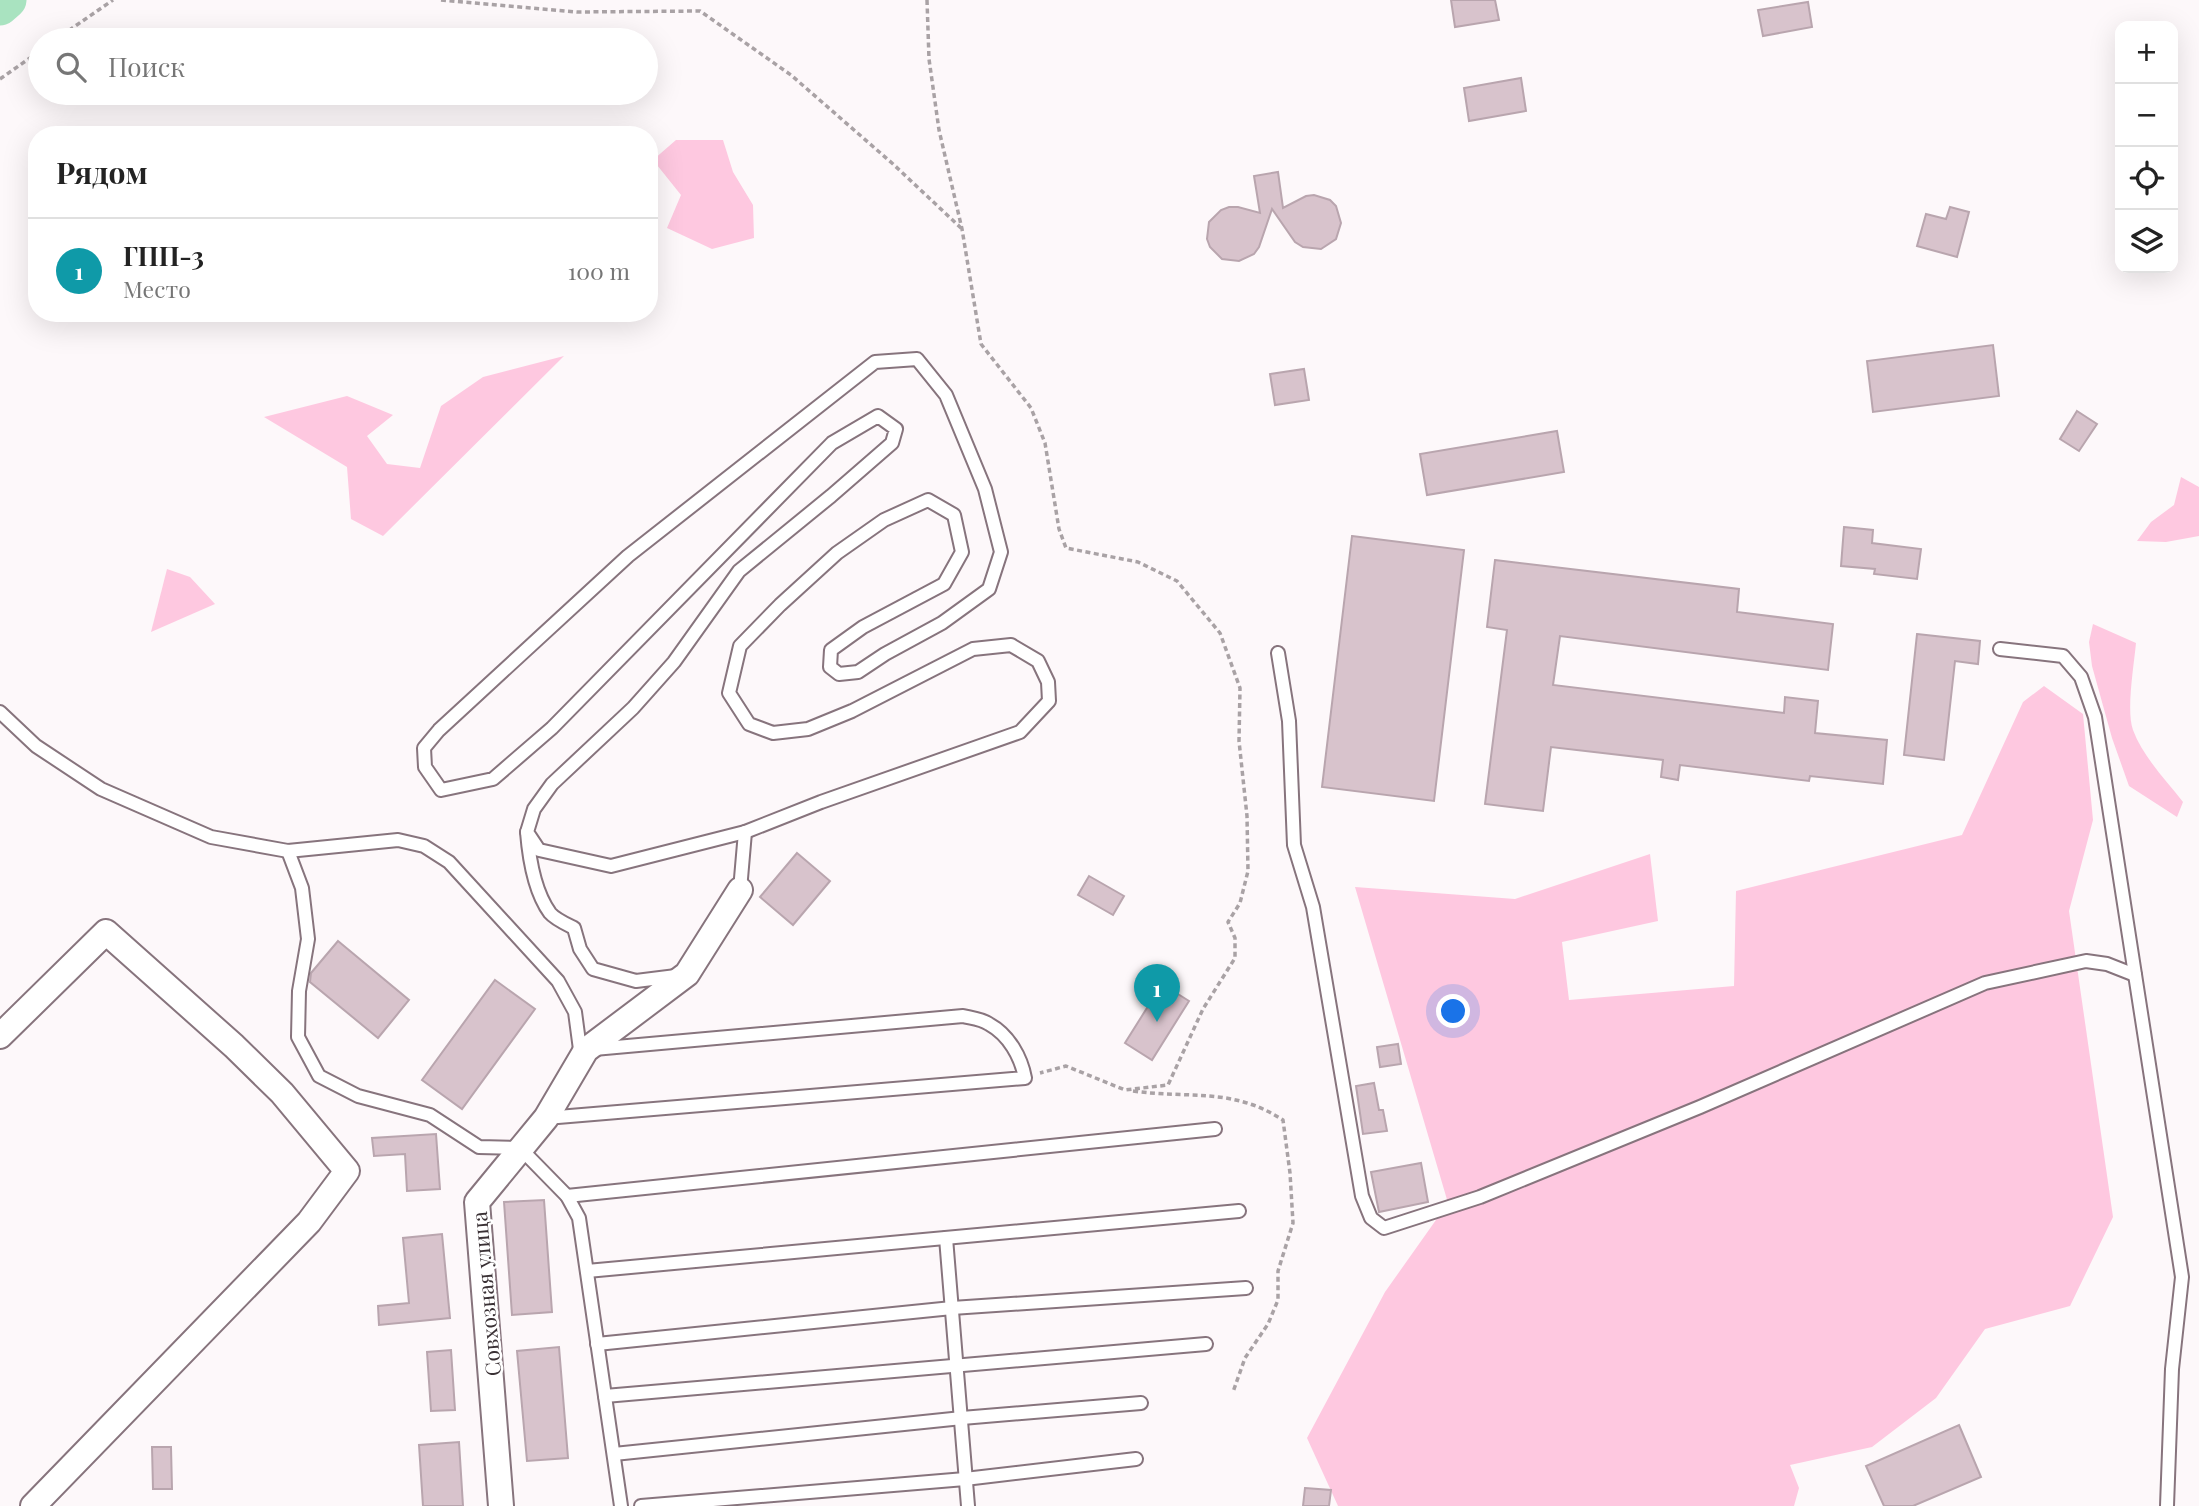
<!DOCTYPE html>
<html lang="ru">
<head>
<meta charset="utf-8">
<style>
  body { margin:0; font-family:"Playfair Display",serif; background:#f6f6f6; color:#222 }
  .controls { position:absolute; right:21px; top:21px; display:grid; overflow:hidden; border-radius:14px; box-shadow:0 7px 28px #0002 }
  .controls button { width:63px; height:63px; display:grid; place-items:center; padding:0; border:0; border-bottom:2px solid #e0e0e0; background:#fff; color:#222; font:35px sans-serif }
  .you { position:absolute; left:1454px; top:1012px; width:24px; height:24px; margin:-18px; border:5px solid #fff; border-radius:50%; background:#1a73e8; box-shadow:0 0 0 10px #1a73e833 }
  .badge { display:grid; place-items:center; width:46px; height:46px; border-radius:50%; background:#0b8043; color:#fff; font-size:23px; font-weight:700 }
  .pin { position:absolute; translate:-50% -58px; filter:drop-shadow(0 2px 4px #0008) }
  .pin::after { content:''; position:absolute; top:37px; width:24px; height:21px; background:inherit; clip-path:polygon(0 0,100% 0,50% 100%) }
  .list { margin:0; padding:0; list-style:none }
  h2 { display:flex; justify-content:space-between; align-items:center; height:91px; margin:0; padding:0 28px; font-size:30px }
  h2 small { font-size:23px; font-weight:400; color:#767676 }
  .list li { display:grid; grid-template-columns:46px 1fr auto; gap:21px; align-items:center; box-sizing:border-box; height:105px; padding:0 28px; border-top:2px solid #e0e0e0 }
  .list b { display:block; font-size:26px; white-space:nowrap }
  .list p { margin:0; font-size:23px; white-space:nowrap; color:#767676 }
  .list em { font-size:23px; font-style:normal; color:#767676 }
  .icon { flex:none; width:38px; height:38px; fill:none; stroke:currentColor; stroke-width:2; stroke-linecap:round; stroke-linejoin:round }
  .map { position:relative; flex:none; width:2199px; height:1506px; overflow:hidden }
  .search { position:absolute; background:#fff; box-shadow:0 7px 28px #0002; left:28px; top:28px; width:630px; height:77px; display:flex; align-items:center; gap:18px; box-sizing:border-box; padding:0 24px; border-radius:38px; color:#767676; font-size:26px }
  .panel { position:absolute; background:#fff; box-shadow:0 7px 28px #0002; left:28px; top:126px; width:630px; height:196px; border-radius:28px }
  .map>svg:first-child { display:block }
</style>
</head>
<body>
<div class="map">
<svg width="2199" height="1506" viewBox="0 0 2199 1506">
  <rect width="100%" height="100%" fill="#fdf8fa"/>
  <g fill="#fec8e0">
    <polygon points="676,140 723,140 733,172 753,205 754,238 712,249 667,228 681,195 653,160"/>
    <polygon points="564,356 383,536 351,519 347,467 264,417 347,396 393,415 367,436 387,464 420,468 441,406 483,377"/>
    <polygon points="2181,477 2199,487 2199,536 2166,542 2137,541 2151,522 2174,505"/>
    <polygon points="167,569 190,577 215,604 151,632"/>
    <path d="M2093,624l43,19c-2,22 -10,68 -3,87 10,27 33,50 50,72l-6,15 -48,-31 -17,-48 -20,-72 -3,-24z"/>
    <polygon points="2044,686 2083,714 2093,820 2069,911 2113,1217 2070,1306 1985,1329 1936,1398 1872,1447 1790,1465 1799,1488 1794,1506 1338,1506 1307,1438 1385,1292 1448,1203 1355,887 1515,899 1650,854 1658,921 1562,942 1569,1000 1734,986 1736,891 1962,835 2023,702"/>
  </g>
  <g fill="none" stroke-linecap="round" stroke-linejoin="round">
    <polyline stroke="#a9e3c0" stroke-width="37" points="0,7 8,0"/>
  </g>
  <g fill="#d8c3cc" stroke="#b9a5ae" stroke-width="2">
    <polygon points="1451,0 1495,0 1499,20 1455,27"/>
    <polygon points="1808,2 1812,27 1763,36 1758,10"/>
    <polygon points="1521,78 1526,111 1469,121 1464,88"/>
    <polygon points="1278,172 1283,208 1306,196 1314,195 1330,200 1336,206 1341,223 1336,239 1321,249 1303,247 1295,242 1272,209 1259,247 1254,254 1239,261 1222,259 1210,247 1207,239 1209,222 1221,210 1229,207 1238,207 1260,213 1254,176"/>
    <polygon points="1950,207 1969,212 1957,257 1917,246 1926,214 1946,219"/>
    <polygon points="1993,345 1999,396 1873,412 1867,361"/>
    <polygon points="1304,369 1309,400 1275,405 1270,374"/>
    <polygon points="2077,411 2097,424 2079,451 2060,439"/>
    <polygon points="1557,431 1564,472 1427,495 1420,454"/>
    <polygon points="1844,527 1873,530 1872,543 1921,549 1917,579 1874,574 1875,569 1841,566"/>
    <polygon points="1352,536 1464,550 1434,801 1322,787"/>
    <polygon points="1495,560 1739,589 1737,612 1833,624 1828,670 1560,636 1553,685 1784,713 1785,697 1818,701 1815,733 1887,740 1883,784 1810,776 1809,781 1680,765 1678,780 1661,777 1663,760 1551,747 1543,811 1485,804 1507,630 1487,627"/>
    <polygon points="1917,634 1980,641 1978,664 1955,661 1944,760 1904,755"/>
    <polygon points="797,853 830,881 793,925 760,897"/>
    <polygon points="1089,876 1124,896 1113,915 1078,895"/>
    <polygon points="338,941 409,1000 378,1038 310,982 311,973"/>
    <polygon points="495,980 535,1009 462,1109 422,1080"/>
    <polygon points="1162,984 1189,1001 1152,1060 1125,1043"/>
    <polygon points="1398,1044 1401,1064 1380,1067 1377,1047"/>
    <polygon points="1374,1083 1379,1110 1383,1110 1387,1131 1363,1134 1356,1086"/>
    <polygon points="436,1134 440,1189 407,1191 405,1154 374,1156 372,1138"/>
    <polygon points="1421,1163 1428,1202 1379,1212 1371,1172"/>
    <polygon points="544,1200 552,1312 512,1315 504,1202"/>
    <polygon points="442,1234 450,1318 379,1325 378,1306 409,1303 403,1238"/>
    <polygon points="559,1347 568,1458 527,1461 517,1351"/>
    <polygon points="451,1350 455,1410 431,1411 427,1352"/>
    <polygon points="1959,1425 1981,1477 1913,1506 1884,1506 1866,1466"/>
    <polygon points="459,1442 463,1506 423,1506 419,1445"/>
    <polygon points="152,1447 171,1447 172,1489 153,1489"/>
    <polygon points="1305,1488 1331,1490 1329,1506 1303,1506"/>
  </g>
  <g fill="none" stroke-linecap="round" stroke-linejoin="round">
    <defs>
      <g id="service">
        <polygon points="917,359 946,395 985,489 1001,552 989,589 942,623 885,654 858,672 839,674 830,667 831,650 863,627 944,584 962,552 954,515 928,500 884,520 837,553 780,605 740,646 729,693 749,724 773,733 808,729 852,711 973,649 1011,645 1038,661 1048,682 1049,701 1020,732 821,802 745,832 611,866 539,850 527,832 534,809 552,784 633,708 674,662 739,571 831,496 892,443 896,429 878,416 832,443 552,728 493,779 441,790 425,767 424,748 439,730 628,556 875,362"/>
        <polyline points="2000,649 2063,656 2081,677 2095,717 2182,1277 2172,1369 2167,1506"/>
        <polyline points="1278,653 1289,721 1294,845 1313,907 1362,1196 1371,1218 1384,1228 1480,1197 1700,1107 1985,983 2086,961 2107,964 2135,975"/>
        <polyline points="0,712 36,746 101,789 211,837 288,851 398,840 424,846 449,862 558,981 575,1012 581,1057"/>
        <path d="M527,832c2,25 7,59 23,81 5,6 16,11 24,15l6,21 13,20 43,12 40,-5"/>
        <polyline points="288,851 302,888 308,939 299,991 298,1037 319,1076 358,1096 430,1115 479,1147 520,1148 567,1196 579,1218 621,1506"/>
        <polyline points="740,890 745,832"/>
        <path d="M546,1118l479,-40c-4,-21 -16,-43 -36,-54 -7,-5 -18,-6 -26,-8l-369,33"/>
        <polyline points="567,1196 1215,1129"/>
        <polyline points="946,1238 968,1506"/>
        <polyline points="587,1271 1239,1211"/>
        <polyline points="597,1344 952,1308 1246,1288"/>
        <polyline points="605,1396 1206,1344"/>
        <polyline points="614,1454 962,1418 1141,1403"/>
        <polyline points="641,1506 965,1479 1136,1459"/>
      </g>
      <g id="minor">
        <polyline points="0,1036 106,932 234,1046 282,1093 347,1171 309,1222 33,1506"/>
        <polyline points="501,1506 477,1202 546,1118 586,1050 687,974 740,890"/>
      </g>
    </defs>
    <use href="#service" stroke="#87747d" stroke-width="16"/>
    <use href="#minor" stroke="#87747d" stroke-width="28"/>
    <g stroke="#a9a2a5" stroke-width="3.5" stroke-dasharray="5 3.5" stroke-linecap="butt">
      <polyline points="441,0 577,12 700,11 791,75 893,164 961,228"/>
      <polyline points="927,0 929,59 939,130 962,229 981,344 1031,408 1045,443 1059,529 1066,548 1138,562 1177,581 1220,633 1240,688 1239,741 1247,816 1248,871 1240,903 1228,922 1235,938 1235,958 1203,1009 1168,1085 1125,1090 1066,1066 1040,1073"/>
      <polyline points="55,40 113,0"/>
      <polyline points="0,79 40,51"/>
      <path d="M1133,1091c57,8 99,-4 150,29l7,53 3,50 -15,48v29l-10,24 -23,34 -12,34"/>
    </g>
    <use href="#service" stroke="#fff" stroke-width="12"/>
    <use href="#minor" stroke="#fff" stroke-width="24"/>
  </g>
  <g text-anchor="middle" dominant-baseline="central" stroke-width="5" stroke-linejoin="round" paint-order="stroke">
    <g font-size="21" fill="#3a3135" stroke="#fff">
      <text transform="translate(485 1294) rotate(-95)">Совхозная улица</text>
    </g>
  </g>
</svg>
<div class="controls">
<button>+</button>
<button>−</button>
<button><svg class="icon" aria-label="locate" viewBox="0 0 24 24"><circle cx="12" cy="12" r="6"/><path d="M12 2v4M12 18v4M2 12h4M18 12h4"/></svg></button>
<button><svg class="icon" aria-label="layers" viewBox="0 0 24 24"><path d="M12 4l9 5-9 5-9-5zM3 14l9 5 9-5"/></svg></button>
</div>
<div class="you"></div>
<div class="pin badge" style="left:1157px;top:1022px;background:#0f9aa8">1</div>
<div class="search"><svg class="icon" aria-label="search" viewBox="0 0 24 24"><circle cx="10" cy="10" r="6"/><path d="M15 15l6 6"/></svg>Поиск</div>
<section class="panel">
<h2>Рядом<small></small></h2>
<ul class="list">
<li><span class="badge" style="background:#0f9aa8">1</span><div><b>ГПП-3</b><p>Место</p></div><em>100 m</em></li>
</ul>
</section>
</div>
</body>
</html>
